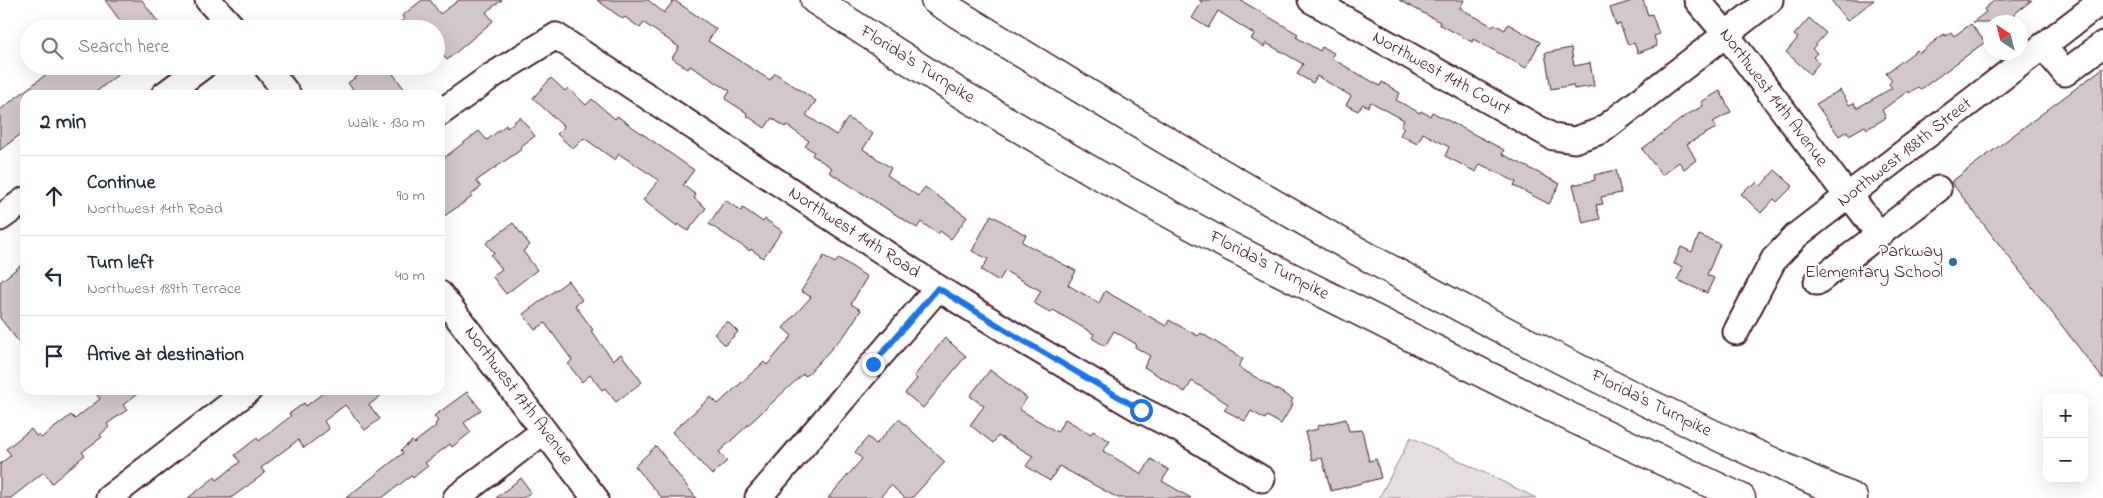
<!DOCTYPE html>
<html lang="en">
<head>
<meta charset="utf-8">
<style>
  body { margin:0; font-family:"Indie Flower",sans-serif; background:#f6f6f7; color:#1f2937 }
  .controls { position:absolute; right:15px; bottom:15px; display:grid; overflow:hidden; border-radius:10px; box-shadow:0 5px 20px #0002 }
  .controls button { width:45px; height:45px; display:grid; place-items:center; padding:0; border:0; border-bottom:1px solid #e0e1e3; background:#fff; color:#1f2937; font:25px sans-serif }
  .compass { position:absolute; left:1983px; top:15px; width:45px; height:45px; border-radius:50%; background:#fff; box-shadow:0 5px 20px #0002; rotate:325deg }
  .stop { position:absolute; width:15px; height:15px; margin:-11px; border:4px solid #1a73e8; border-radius:50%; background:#fff }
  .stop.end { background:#1a73e8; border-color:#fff; box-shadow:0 1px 5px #0008 }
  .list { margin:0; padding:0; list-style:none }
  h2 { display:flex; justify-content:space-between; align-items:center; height:65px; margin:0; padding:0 20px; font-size:21px }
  h2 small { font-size:16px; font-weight:400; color:#747a83 }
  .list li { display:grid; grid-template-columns:32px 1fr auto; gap:15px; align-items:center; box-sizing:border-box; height:80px; padding:0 20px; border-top:1px solid #e0e1e3 }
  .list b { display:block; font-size:19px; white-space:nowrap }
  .list p { margin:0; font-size:16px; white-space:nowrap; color:#747a83 }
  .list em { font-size:16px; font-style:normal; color:#747a83 }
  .icon { flex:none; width:28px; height:28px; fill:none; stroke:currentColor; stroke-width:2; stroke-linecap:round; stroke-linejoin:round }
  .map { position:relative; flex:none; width:2103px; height:498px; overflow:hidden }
  .search { position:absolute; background:#fff; box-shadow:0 5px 20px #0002; left:20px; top:20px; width:425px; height:55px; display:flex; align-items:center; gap:12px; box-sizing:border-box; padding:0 18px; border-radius:28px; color:#747a83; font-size:19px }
  .panel { position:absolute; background:#fff; box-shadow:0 5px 20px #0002; left:20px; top:90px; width:425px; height:305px; border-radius:15px }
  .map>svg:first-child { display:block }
</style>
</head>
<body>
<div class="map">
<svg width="2103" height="498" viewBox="0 0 2103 498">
  <rect width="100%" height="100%" fill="#fff"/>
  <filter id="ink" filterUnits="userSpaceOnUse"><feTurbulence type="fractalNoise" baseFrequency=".02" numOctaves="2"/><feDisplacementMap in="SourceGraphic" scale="10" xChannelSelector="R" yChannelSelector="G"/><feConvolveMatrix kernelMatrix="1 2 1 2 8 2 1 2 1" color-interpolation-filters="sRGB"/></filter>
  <g filter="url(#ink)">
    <polygon fill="#e5dee0" stroke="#987e86" points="1411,437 1536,498 1379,498"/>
    <g fill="#d2c7cb" stroke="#4a1f2b">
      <polygon points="105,0 142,0 163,29 126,29"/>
      <polygon points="422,0 430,0 440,14 459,0 502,0 486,12 493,21 447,60 436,46 436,29 391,29 404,19 402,16"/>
      <polygon points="597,0 648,0 664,13 674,0 716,29 708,41 770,80 775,73 816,101 806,115 836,135 848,118 873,134 863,149 891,168 887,175 918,196 925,187 967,217 951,239 940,231 938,234 921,222 917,228 829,172 832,168 812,155 814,152 805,146 809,141 786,125 785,127 772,118 765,128 746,115 747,113 725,99 730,91 690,66 688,69 672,58 679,47 644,23 640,28 625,17 623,19"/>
      <polygon points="1199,0 1240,0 1298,34 1296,37 1320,51 1322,47 1334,53 1331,58 1357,73 1380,86 1382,82 1400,93 1396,100 1420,113 1421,111 1430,116 1432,112 1504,150 1502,154 1560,184 1549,204 1514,186 1516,182 1480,164 1476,172 1445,156 1449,147 1423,133 1417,144 1400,135 1404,128 1401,126 1404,120 1371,102 1368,107 1363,104 1358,111 1346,105 1351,96 1317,76 1313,83 1297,74 1303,64 1266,43 1264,47 1251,39 1254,34 1218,11 1208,28 1192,18 1202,2"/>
      <polygon points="1399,0 1464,0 1460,8 1492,26 1494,24 1505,30 1508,24 1540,42 1526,68 1473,39 1472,42 1439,24 1440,22"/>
      <polygon points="1635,0 1643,0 1648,15 1652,14 1659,34 1654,36 1657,46 1638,53 1634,43 1628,45 1620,24 1616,25 1610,8"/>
      <polygon points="1831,0 1874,0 1847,21"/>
      <polygon points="1995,0 2032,0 2013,15 2019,22 1973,22 1986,12 1984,9"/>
      <polygon points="1809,18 1826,33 1812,49 1817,53 1813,57 1819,63 1810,74 1786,52 1798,38 1794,35"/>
      <polygon points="1971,24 1985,42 1920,90 1918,87 1909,93 1908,91 1882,110 1886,118 1867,129 1865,126 1849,135 1847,131 1839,136 1816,104 1840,90 1849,105 1854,103 1857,108 1892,88 1889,84 1892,80 1886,73 1917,50 1919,53 1944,34 1945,36 1951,32 1954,36"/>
      <polygon points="1571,48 1574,66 1590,63 1594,86 1574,89 1573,85 1551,89 1545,53"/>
      <polygon points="57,66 129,66 92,95 25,95 25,131 0,150 0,110"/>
      <polygon points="371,66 387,66 409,95 357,95 348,83"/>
      <polygon points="2103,68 2103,379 1951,182"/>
      <polygon points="551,78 565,91 568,88 586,105 592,99 615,119 617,116 694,170 683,185 696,195 694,198 706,208 688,231 678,224 677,226 643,200 659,180 619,154 615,160 584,138 573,149 557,134 564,127 533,98"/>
      <polygon points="1720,91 1731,112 1713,122 1716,128 1687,144 1696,160 1684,169 1679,162 1662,175 1642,149 1685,116 1703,106 1701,102"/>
      <polygon points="520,117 535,136 520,147 522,149 476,181 481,187 471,195 472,197 440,219 440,161 479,131 487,140 506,125 507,128"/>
      <polygon points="1616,170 1621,193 1601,197 1603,204 1596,205 1600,219 1583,223 1573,185 1595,180 1594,175"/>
      <polygon points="1775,170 1793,186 1777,202 1774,199 1761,213 1741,194 1750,185 1752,187 1757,182 1761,186"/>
      <polygon points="725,200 741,211 743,208 763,222 765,219 782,231 763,258 751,249 750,251 709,224"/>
      <polygon points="991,215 1026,235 1022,242 1076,271 1068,285 1099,303 1105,291 1166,326 1169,320 1198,336 1201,333 1243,359 1238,367 1293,399 1291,402 1293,404 1281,424 1267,416 1265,419 1251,411 1245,421 1224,410 1228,404 1192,381 1185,392 1144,367 1150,356 1135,347 1136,344 1114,331 1105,346 1092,338 1094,334 1053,310 1051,313 1034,303 1041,291 1005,271 999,281 981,270 988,259 972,251"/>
      <polygon points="513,223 530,245 523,251 537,270 506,294 492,276 502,269 491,255 494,253 486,243"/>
      <polygon points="1699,235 1720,244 1707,275 1714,278 1707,293 1677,280 1683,267 1674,264 1681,247 1692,252"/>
      <polygon points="824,256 835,263 839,258 867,277 851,304 861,310 846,333 806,376 803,374 719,452 727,461 712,475 672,432 711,397 718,404 764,362 767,365 792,336 783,328 811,297 801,291"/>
      <polygon points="25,262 25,350 0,318 0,282"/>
      <polygon points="568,281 582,300 575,305 593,330 591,331 613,360 621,354 642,382 616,402 605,388 602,390 590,375 582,382 568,364 572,360 545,323 535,330 523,314"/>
      <polygon points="727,321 738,332 725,345 714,334"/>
      <polygon points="945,338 966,356 923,408 905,393 917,379 914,376"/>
      <polygon points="990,370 1027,398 1019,409 1057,432 1065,419 1091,434 1093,431 1110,441 1103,451 1142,474 1151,459 1169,470 1162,481 1191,498 1118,498 1059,466 1050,481 1026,466 1033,456 998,436 993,443 970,425 984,406 970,396"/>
      <polygon points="93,390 142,390 123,405 127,410 107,424 109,427 100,435 102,437 82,452 85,455 52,483 44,472 11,498 0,498 0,464 11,455 6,449 31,429 36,436 38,435 41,438 71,415 75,419 100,399"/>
      <polygon points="327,390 388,390 369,405 380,419 365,430 345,405 324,421 329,429 304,448 298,440 261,468 265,473 231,498 188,498 215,477 217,480 240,462 235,455 257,438 259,441 291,416 289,414 304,403 306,406"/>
      <polygon points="467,392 481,410 464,423 471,432 452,447 450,444 425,463 428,466 420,472 413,478 411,476 382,498 346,498 403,453 401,450 412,441 414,443 436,426 435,424 438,421 434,416"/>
      <polygon points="899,419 945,462 912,498 905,498 891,485 879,498 828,498 862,459 855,452 868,437 876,444"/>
      <polygon points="1346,419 1349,431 1362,430 1369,461 1376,459 1381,478 1331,491 1322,458 1312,460 1305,432 1318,429 1317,426"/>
      <polygon points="656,446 696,498 662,498 635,466"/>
      <polygon points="521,478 531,492 523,498 496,498"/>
    </g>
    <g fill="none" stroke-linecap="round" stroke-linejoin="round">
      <defs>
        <g id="minor">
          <polyline points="208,0 234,29"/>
          <polyline points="1311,0 1553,137 1574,140 1601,131 1770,0"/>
          <polyline points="1697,0 1726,34 1848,197"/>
          <polyline points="2043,46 2065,73 2103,44"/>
          <polyline points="266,66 288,95"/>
          <polyline points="164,95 203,66"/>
          <polyline points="440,113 490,77 556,36 938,288 1017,337 1141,410 1179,429 1262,479"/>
          <polyline points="1850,196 1879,234"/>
          <polyline points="0,218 25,200"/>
          <polyline points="1817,282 1938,189"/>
          <polyline points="440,294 595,498"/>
          <polyline points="1736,332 1774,259 1797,235 2103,0"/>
          <polyline points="109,498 249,390"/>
          <polyline points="456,498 544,431"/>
          <polyline points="758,498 938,288"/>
        </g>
        <g id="highway">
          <polyline points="815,0 958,92 1097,174 1225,244 1572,418 1741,498"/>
          <path d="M935,0c140,86 281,172 424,252 161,90 326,172 494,246"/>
        </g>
      </defs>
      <use href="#minor" stroke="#4a1f2b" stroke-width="29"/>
      <use href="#highway" stroke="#4a1f2b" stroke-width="31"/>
      <use href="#minor" stroke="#fff" stroke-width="25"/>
      <use href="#highway" stroke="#fff" stroke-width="28"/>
    </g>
  </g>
  <g fill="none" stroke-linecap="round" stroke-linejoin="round" filter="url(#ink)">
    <polyline stroke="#1a73e8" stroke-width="6" points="873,364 938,288 1017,337 1141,410"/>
  </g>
  <circle fill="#1f6fb2" stroke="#fff" stroke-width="2" cx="1953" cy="262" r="5"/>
  <g text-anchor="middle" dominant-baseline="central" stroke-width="4" stroke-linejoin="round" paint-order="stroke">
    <g font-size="18" fill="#4a1f2b" stroke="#fff">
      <text transform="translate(917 65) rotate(32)">Florida's Turnpike</text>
      <text transform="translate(1441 74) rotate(29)">Northwest 14th Court</text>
      <text transform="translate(1773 98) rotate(53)">Northwest 14th Avenue</text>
      <text transform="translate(1905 153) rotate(-38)">Northwest 188th Street</text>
      <text transform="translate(854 233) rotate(33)">Northwest 14th Road</text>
      <text transform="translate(1269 266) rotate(27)">Florida's Turnpike</text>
      <text transform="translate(518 396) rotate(53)">Northwest 17th Avenue</text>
      <text transform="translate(1651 404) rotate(26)">Florida's Turnpike</text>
    </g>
    <g font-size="18" fill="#4a1f2b" stroke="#fff" text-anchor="end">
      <text x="1943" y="252">Parkway<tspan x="1943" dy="21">Elementary School</tspan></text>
    </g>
  </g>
</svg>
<div class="controls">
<button>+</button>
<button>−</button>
</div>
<svg class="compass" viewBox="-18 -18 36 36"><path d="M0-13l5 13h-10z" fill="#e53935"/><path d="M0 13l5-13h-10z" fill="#747a83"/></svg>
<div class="stop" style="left:1141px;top:410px"></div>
<div class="stop end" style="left:873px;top:364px"></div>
<div class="search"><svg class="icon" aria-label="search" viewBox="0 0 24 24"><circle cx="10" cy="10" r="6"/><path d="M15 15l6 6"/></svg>Search here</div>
<section class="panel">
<h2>2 min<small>Walk · 130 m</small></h2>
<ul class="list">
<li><svg class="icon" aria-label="ahead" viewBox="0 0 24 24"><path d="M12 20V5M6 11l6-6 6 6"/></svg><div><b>Continue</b><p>Northwest 14th Road</p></div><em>90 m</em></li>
<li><svg class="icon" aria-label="left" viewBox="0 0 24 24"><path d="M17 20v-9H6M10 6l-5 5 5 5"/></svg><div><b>Turn left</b><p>Northwest 189th Terrace</p></div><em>40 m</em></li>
<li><svg class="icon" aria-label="arrive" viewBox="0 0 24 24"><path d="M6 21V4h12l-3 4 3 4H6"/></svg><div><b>Arrive at destination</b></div></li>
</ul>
</section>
</div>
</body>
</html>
